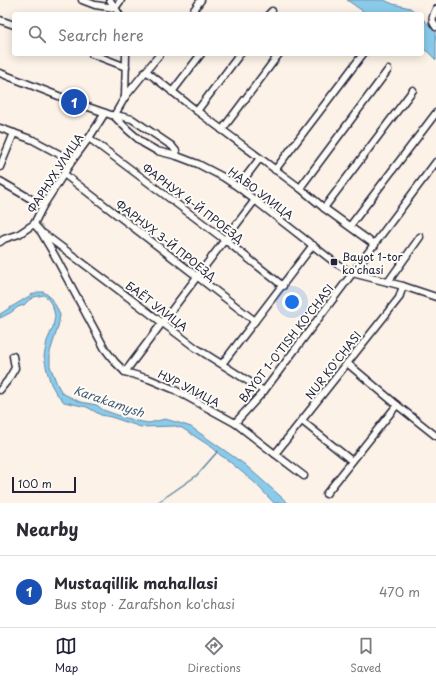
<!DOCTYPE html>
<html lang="en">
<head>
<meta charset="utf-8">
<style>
  body { margin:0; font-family:"Playpen Sans",sans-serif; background:#f7f7f7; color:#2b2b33 }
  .scale { position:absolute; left:12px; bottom:10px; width:64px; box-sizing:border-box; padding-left:4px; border:2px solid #22223b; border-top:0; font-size:11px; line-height:14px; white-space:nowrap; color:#22223b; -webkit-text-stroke:3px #fdfcf7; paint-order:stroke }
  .you { position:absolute; left:292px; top:302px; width:14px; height:14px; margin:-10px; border:3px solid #fff; border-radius:50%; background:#1a73e8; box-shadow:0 0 0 6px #1a73e833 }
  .badge { display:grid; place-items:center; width:26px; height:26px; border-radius:50%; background:#22223b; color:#fff; font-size:13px; font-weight:700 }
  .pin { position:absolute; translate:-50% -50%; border:2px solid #fff; box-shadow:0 1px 4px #0006 }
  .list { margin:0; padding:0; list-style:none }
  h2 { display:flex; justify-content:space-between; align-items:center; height:52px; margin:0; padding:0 16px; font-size:17px }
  h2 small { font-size:13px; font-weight:400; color:#7c7c81 }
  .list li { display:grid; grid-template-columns:26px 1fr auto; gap:12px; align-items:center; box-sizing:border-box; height:72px; padding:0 16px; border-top:1px solid #e1e1e2 }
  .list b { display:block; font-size:15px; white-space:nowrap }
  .list p { margin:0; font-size:13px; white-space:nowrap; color:#7c7c81 }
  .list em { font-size:13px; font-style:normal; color:#7c7c81 }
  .icon { flex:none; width:22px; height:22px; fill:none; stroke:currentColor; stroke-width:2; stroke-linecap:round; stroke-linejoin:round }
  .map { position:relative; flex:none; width:436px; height:503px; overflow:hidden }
  .search { position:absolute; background:#fff; box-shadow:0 2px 10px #0003; left:12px; right:12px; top:12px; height:44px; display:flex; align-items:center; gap:10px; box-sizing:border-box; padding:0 14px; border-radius:4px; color:#7c7c81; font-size:15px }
  .sheet { height:124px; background:#fff }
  nav { display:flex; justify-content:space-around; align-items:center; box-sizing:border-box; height:56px; border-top:1px solid #e1e1e2; background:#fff; font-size:11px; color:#7c7c81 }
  nav a { display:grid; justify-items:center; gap:2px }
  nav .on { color:#22223b }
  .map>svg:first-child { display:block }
</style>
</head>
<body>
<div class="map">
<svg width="436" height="503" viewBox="0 0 436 503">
  <rect width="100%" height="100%" fill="#fcf2e7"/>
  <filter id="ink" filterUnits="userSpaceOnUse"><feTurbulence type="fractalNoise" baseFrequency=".025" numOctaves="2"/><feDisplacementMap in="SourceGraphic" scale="8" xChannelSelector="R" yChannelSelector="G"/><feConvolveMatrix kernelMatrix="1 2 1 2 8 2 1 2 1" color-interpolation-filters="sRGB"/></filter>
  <g filter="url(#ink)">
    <g fill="#8acbeb" stroke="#6087a5">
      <polygon points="347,0 384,0 393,4 410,8 418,14 367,14"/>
      <polygon points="422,18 436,32 436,60 428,52 422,48"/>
      <polygon points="38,292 44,292 49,296 56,306 60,315 58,327 50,352 50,366 57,384 62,393 80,402 97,405 103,410 123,417 136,421 149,423 165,419 179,423 191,427 244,464 288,503 274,503 254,482 225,458 220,455 213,448 182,428 175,426 141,427 111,417 101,415 87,407 64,402 56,393 51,384 47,371 44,356 47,341 53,327 55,316 53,307 48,299 44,295 34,297 29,300 24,305 18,307 10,313 0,318 0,314 31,295"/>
    </g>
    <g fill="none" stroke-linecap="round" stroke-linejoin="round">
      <polyline stroke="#6087a5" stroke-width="1.5" points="157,503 196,476 218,451"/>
      <defs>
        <g id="minor">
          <polyline points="82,0 95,5 115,8 121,0"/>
          <polyline points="110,0 119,14"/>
          <path d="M436,9c-3,7 -6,11 0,18"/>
          <polyline points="191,14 201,0"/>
          <polyline points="269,14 272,11"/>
          <polyline points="0,20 14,25"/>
          <polyline points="92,54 126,67"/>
          <polyline points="146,71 160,54"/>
          <polyline points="0,73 74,102 114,116 128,130 143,143 157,151 177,156 198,164 223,177 238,187 334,262 352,273 403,286 436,297"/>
          <polyline points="172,92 201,54"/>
          <polyline points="125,97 146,71 197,111 300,188 324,208 375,245"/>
          <polyline points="197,111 240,54"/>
          <polyline points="116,115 132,119 172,146 176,151 177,156"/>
          <polyline points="114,116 125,97 126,54"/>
          <polyline points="0,128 33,140 72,161"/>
          <polyline points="222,130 279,54"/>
          <polyline points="89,138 225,240 283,286"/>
          <polyline points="0,167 14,133"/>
          <polyline points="275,170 363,54"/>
          <polyline points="64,174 255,321"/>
          <polyline points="0,181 43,206"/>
          <polyline points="238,187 260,158"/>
          <polyline points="300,188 388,70"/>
          <polyline points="324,208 413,90"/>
          <polyline points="34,224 41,232 55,256 105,349 115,362 125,372 149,379 173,389 235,423 275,454 304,476"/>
          <polyline points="350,226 436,113"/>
          <polyline points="44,234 196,348 264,391"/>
          <polyline points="0,242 4,239 19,234 34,224 43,206 72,161 89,138 105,113"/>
          <polyline points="388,282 420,237"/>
          <polyline points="347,363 397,405 436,436"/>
          <polyline points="222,364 313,245"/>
          <polyline points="125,372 255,200"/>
          <polyline points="0,390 8,380 15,368 13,356"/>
          <polyline points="302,421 352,461"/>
          <polyline points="235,423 264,391 436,162"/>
          <polyline points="275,454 399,298 403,286"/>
          <polyline points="326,494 397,405"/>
        </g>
      </defs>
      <use href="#minor" stroke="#22223b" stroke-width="9"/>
      <use href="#minor" stroke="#fdfcf7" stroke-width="6"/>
    </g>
  </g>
  <rect fill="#22223b" stroke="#fdfcf7" stroke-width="1.5" x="330" y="258" width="8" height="8" rx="2"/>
  <g text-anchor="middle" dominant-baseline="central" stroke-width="4" stroke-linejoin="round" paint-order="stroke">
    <g font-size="11" fill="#22223b" stroke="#fdfcf7">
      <text transform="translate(55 173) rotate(-57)">ФАРНУХ УЛИЦА</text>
      <text transform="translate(261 193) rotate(37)">НАВО УЛИЦА</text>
      <text transform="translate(193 203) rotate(37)">ФАРНУХ 4-Й ПРОЕЗД</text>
      <text transform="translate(166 240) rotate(38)">ФАРНУХ 3-Й ПРОЕЗД</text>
      <text transform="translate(157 306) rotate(37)">БАЁТ УЛИЦА</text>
      <text transform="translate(286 343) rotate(-52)">BAYOT 1-O'TISH KO'CHASI</text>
      <text transform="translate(333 365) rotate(-52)">NUR KO'CHASI</text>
      <text transform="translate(189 388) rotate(27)">НУР УЛИЦА</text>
    </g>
    <g font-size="11" fill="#22223b" stroke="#fdfcf7" text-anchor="start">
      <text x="342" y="256">Bayot 1-tor<tspan x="342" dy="13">ko'chasi</tspan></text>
    </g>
    <g font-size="12" font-style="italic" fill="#465d79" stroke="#fdfcf7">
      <text transform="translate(109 401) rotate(19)">Karakamysh</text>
    </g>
  </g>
</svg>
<div class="scale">100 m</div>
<div class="you"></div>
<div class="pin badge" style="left:74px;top:102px;background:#1a4fb4">1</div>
<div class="search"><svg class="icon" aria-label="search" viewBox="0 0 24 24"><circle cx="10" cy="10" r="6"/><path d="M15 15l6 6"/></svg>Search here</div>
</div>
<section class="sheet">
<h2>Nearby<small></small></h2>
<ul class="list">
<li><span class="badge" style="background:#1a4fb4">1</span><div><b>Mustaqillik mahallasi</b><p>Bus stop · Zarafshon ko'chasi</p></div><em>470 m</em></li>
</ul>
</section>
<nav>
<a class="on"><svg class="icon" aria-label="map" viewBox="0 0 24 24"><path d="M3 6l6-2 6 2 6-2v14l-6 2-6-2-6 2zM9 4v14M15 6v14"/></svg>Map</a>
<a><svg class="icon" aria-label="directions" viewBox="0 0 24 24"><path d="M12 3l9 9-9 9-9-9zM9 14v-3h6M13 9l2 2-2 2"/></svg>Directions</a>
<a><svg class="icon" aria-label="saved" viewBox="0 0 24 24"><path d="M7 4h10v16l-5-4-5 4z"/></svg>Saved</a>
</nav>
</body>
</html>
